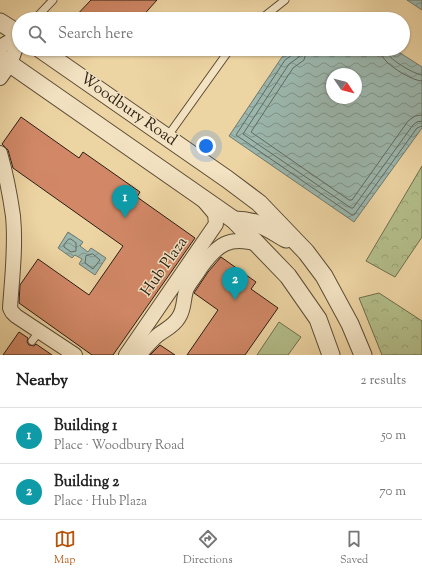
<!DOCTYPE html>
<html lang="en">
<head>
<meta charset="utf-8">
<style>
  body { margin:0; font-family:"Sorts Mill Goudy",serif; background:#f6f6f6; color:#222 }
  .compass { position:absolute; left:326px; top:68px; width:36px; height:36px; border-radius:50%; background:#fff; box-shadow:0 1px 3px #0004; rotate:125deg }
  .you { position:absolute; left:206px; top:146px; width:14px; height:14px; margin:-10px; border:3px solid #fff; border-radius:50%; background:#1a73e8; box-shadow:0 0 0 6px #1a73e833 }
  .badge { display:grid; place-items:center; width:26px; height:26px; border-radius:50%; background:#b45309; color:#fff; font-size:13px; font-weight:700 }
  .pin { position:absolute; translate:-50% -33px; filter:drop-shadow(0 1px 2px #0008) }
  .pin::after { content:''; position:absolute; top:21px; width:14px; height:12px; background:inherit; clip-path:polygon(0 0,100% 0,50% 100%) }
  .list { margin:0; padding:0; list-style:none }
  h2 { display:flex; justify-content:space-between; align-items:center; height:52px; margin:0; padding:0 16px; font-size:17px }
  h2 small { font-size:13px; font-weight:400; color:#767676 }
  .list li { display:grid; grid-template-columns:26px 1fr auto; gap:12px; align-items:center; box-sizing:border-box; height:56px; padding:0 16px; border-top:1px solid #e0e0e0 }
  .list b { display:block; font-size:15px; white-space:nowrap }
  .list p { margin:0; font-size:13px; white-space:nowrap; color:#767676 }
  .list em { font-size:13px; font-style:normal; color:#767676 }
  .icon { flex:none; width:22px; height:22px; fill:none; stroke:currentColor; stroke-width:2; stroke-linecap:round; stroke-linejoin:round }
  .map { position:relative; flex:none; width:422px; height:355px; overflow:hidden }
  .search { position:absolute; background:#fff; box-shadow:0 1px 3px #0004; left:12px; right:12px; top:12px; height:44px; display:flex; align-items:center; gap:10px; box-sizing:border-box; padding:0 14px; border-radius:22px; color:#767676; font-size:15px }
  .sheet { height:164px; background:#fff }
  nav { display:flex; justify-content:space-around; align-items:center; box-sizing:border-box; height:56px; border-top:1px solid #e0e0e0; background:#fff; font-size:11px; color:#767676 }
  nav a { display:grid; justify-items:center; gap:2px }
  nav .on { color:#b45309 }
  .map>svg:first-child { display:block }
</style>
</head>
<body>
<div class="map">
<svg width="422" height="355" viewBox="0 0 422 355">
  <defs>
    <pattern id="forest-crowns" width="20" height="18" patternUnits="userSpaceOnUse"><rect width="20" height="18" fill="#b3be8a"/><path d="M2 6a3 3 0 1 1 6 0M12 15a3 3 0 1 1 6 0" fill="none" stroke="#9aa376"/></pattern>
    <pattern id="water-waves" width="16" height="10" patternUnits="userSpaceOnUse"><rect width="16" height="10" fill="#9bb7ae"/><path d="M0 5q4-4 8 0t8 0" fill="none" stroke="#7f948c"/></pattern>
  </defs>
  <rect width="100%" height="100%" fill="#edd4a3"/>
  <filter id="stains"><feTurbulence type="fractalNoise" baseFrequency=".005" numOctaves="4"/><feColorMatrix values="0 0 0 0 .2 0 0 0 0 .09 0 0 0 0 .02 0 0 0 .5 -.17"/></filter>
  <radialGradient id="worn" r=".72"><stop offset=".6" stop-color="#630" stop-opacity="0"/><stop offset="1" stop-color="#630" stop-opacity=".3"/></radialGradient>
  <g fill="url(#forest-crowns)" stroke="#6e6e4e">
    <polygon points="422,166 422,237 395,277 366,261"/>
    <polygon points="379,293 422,321 422,355 382,355 359,298"/>
  </g>
  <polygon fill="#b3be8a" stroke="#6e6e4e" points="279,322 301,337 288,355 257,355"/>
  <g fill="url(#water-waves)" stroke="#6e7a70" fill-rule="evenodd">
    <polygon points="407,0 422,0 422,10"/>
    <path d="M295,49h99l28,18v61l-68,94 -125,-86 53,-79zM332,74h24v24h-24z"/>
    <polygon points="68,232 83,242 80,246 88,252 91,248 106,258 95,275 79,264 82,259 75,255 72,258 58,248"/>
  </g>
  <g fill="none" stroke-linecap="round" stroke-linejoin="round">
    <g stroke="#626a60" stroke-width="1">
      <polyline points="296,49 295,53 285,60 236,135 352,215 354,215 417,128 422,126"/>
      <polyline points="301,49 299,57 289,64 243,134 351,208 353,208 413,125 417,122 422,121"/>
      <polyline points="307,49 304,60 293,68 251,132 349,200 352,200 408,121 415,116 422,115"/>
      <path d="M381,49c1,5 1,8 5,12 6,7 27,20 36,20"/>
      <path d="M387,49c1,3 0,4 2,6 3,6 27,20 33,20"/>
      <polygon points="69,239 71,239 76,243 76,251 71,252 64,247 64,245"/>
      <polygon points="93,254 100,260 93,269 85,263 86,256"/>
    </g>
  </g>
  <g fill="#d28867" stroke="#2a1e13">
    <polygon points="91,0 157,0 140,19 73,19"/>
    <polygon points="21,117 79,158 83,152 140,192 137,197 195,238 113,355 92,355 19,303 20,285 38,259 89,295 123,246 13,168 8,150 2,144"/>
    <polygon points="221,257 256,282 251,289 278,308 245,355 187,355 218,310 194,293 208,272"/>
    <polygon points="19,332 28,338 27,342 29,345 34,346 36,344 52,355 3,355"/>
    <polygon points="160,345 175,355 150,355"/>
  </g>
  <g fill="none" stroke-linecap="round" stroke-linejoin="round">
    <defs>
      <g id="service">
        <polyline points="35,19 53,0"/>
        <polyline points="261,19 285,0"/>
        <polyline points="167,137 230,49"/>
        <polyline points="32,341 39,332"/>
      </g>
      <g id="minor">
        <polyline points="0,47 19,36"/>
        <polyline points="0,78 10,64 19,39"/>
        <path d="M0,153c6,21 10,42 13,63 3,30 -1,62 -3,92l2,4 4,4 59,39"/>
        <polyline points="126,355 216,224 215,214 204,201"/>
        <path d="M139,355c6,-7 12,-14 19,-20 8,-6 16,-9 21,-18 6,-9 4,-20 8,-29 4,-7 10,-14 14,-21 17,-23 28,-31 57,-23"/>
      </g>
      <g id="tertiary">
        <polyline points="0,22 19,34"/>
        <polyline points="40,49 227,179 259,203 306,252 324,276 350,324 363,355"/>
        <polyline points="0,57 234,220 288,276 318,319 331,355"/>
        <path d="M234,220c23,0 33,8 52,19"/>
      </g>
    </defs>
    <use href="#service" stroke="#5b4c37" stroke-width="9"/>
    <use href="#minor" stroke="#5b4c37" stroke-width="16"/>
    <use href="#tertiary" stroke="#5b4c37" stroke-width="19"/>
    <use href="#service" stroke="#f3e3c3" stroke-width="7"/>
    <use href="#minor" stroke="#f3e3c3" stroke-width="14"/>
    <use href="#tertiary" stroke="#f3e3c3" stroke-width="17"/>
  </g>
  <g text-anchor="middle" dominant-baseline="central" stroke-width="3" stroke-linejoin="round" paint-order="stroke">
    <g font-size="16" fill="#2a1e13" stroke="#f3e3c3">
      <text transform="translate(128 110) rotate(35)">Woodbury Road</text>
      <text transform="translate(165 267) rotate(-55)">Hub Plaza</text>
    </g>
  </g>
  <rect width="100%" height="100%" filter="url(#stains)"/>
  <rect width="100%" height="100%" fill="url(#worn)"/>
</svg>
<svg class="compass" viewBox="-18 -18 36 36"><path d="M0-13l5 13h-10z" fill="#e53935"/><path d="M0 13l5-13h-10z" fill="#767676"/></svg>
<div class="you"></div>
<div class="pin badge" style="left:125px;top:218px;background:#0f9aa8">1</div>
<div class="pin badge" style="left:235px;top:300px;background:#0f9aa8">2</div>
<div class="search"><svg class="icon" aria-label="search" viewBox="0 0 24 24"><circle cx="10" cy="10" r="6"/><path d="M15 15l6 6"/></svg>Search here</div>
</div>
<section class="sheet">
<h2>Nearby<small>2 results</small></h2>
<ul class="list">
<li><span class="badge" style="background:#0f9aa8">1</span><div><b>Building 1</b><p>Place · Woodbury Road</p></div><em>50 m</em></li>
<li><span class="badge" style="background:#0f9aa8">2</span><div><b>Building 2</b><p>Place · Hub Plaza</p></div><em>70 m</em></li>
</ul>
</section>
<nav>
<a class="on"><svg class="icon" aria-label="map" viewBox="0 0 24 24"><path d="M3 6l6-2 6 2 6-2v14l-6 2-6-2-6 2zM9 4v14M15 6v14"/></svg>Map</a>
<a><svg class="icon" aria-label="directions" viewBox="0 0 24 24"><path d="M12 3l9 9-9 9-9-9zM9 14v-3h6M13 9l2 2-2 2"/></svg>Directions</a>
<a><svg class="icon" aria-label="saved" viewBox="0 0 24 24"><path d="M7 4h10v16l-5-4-5 4z"/></svg>Saved</a>
</nav>
</body>
</html>
